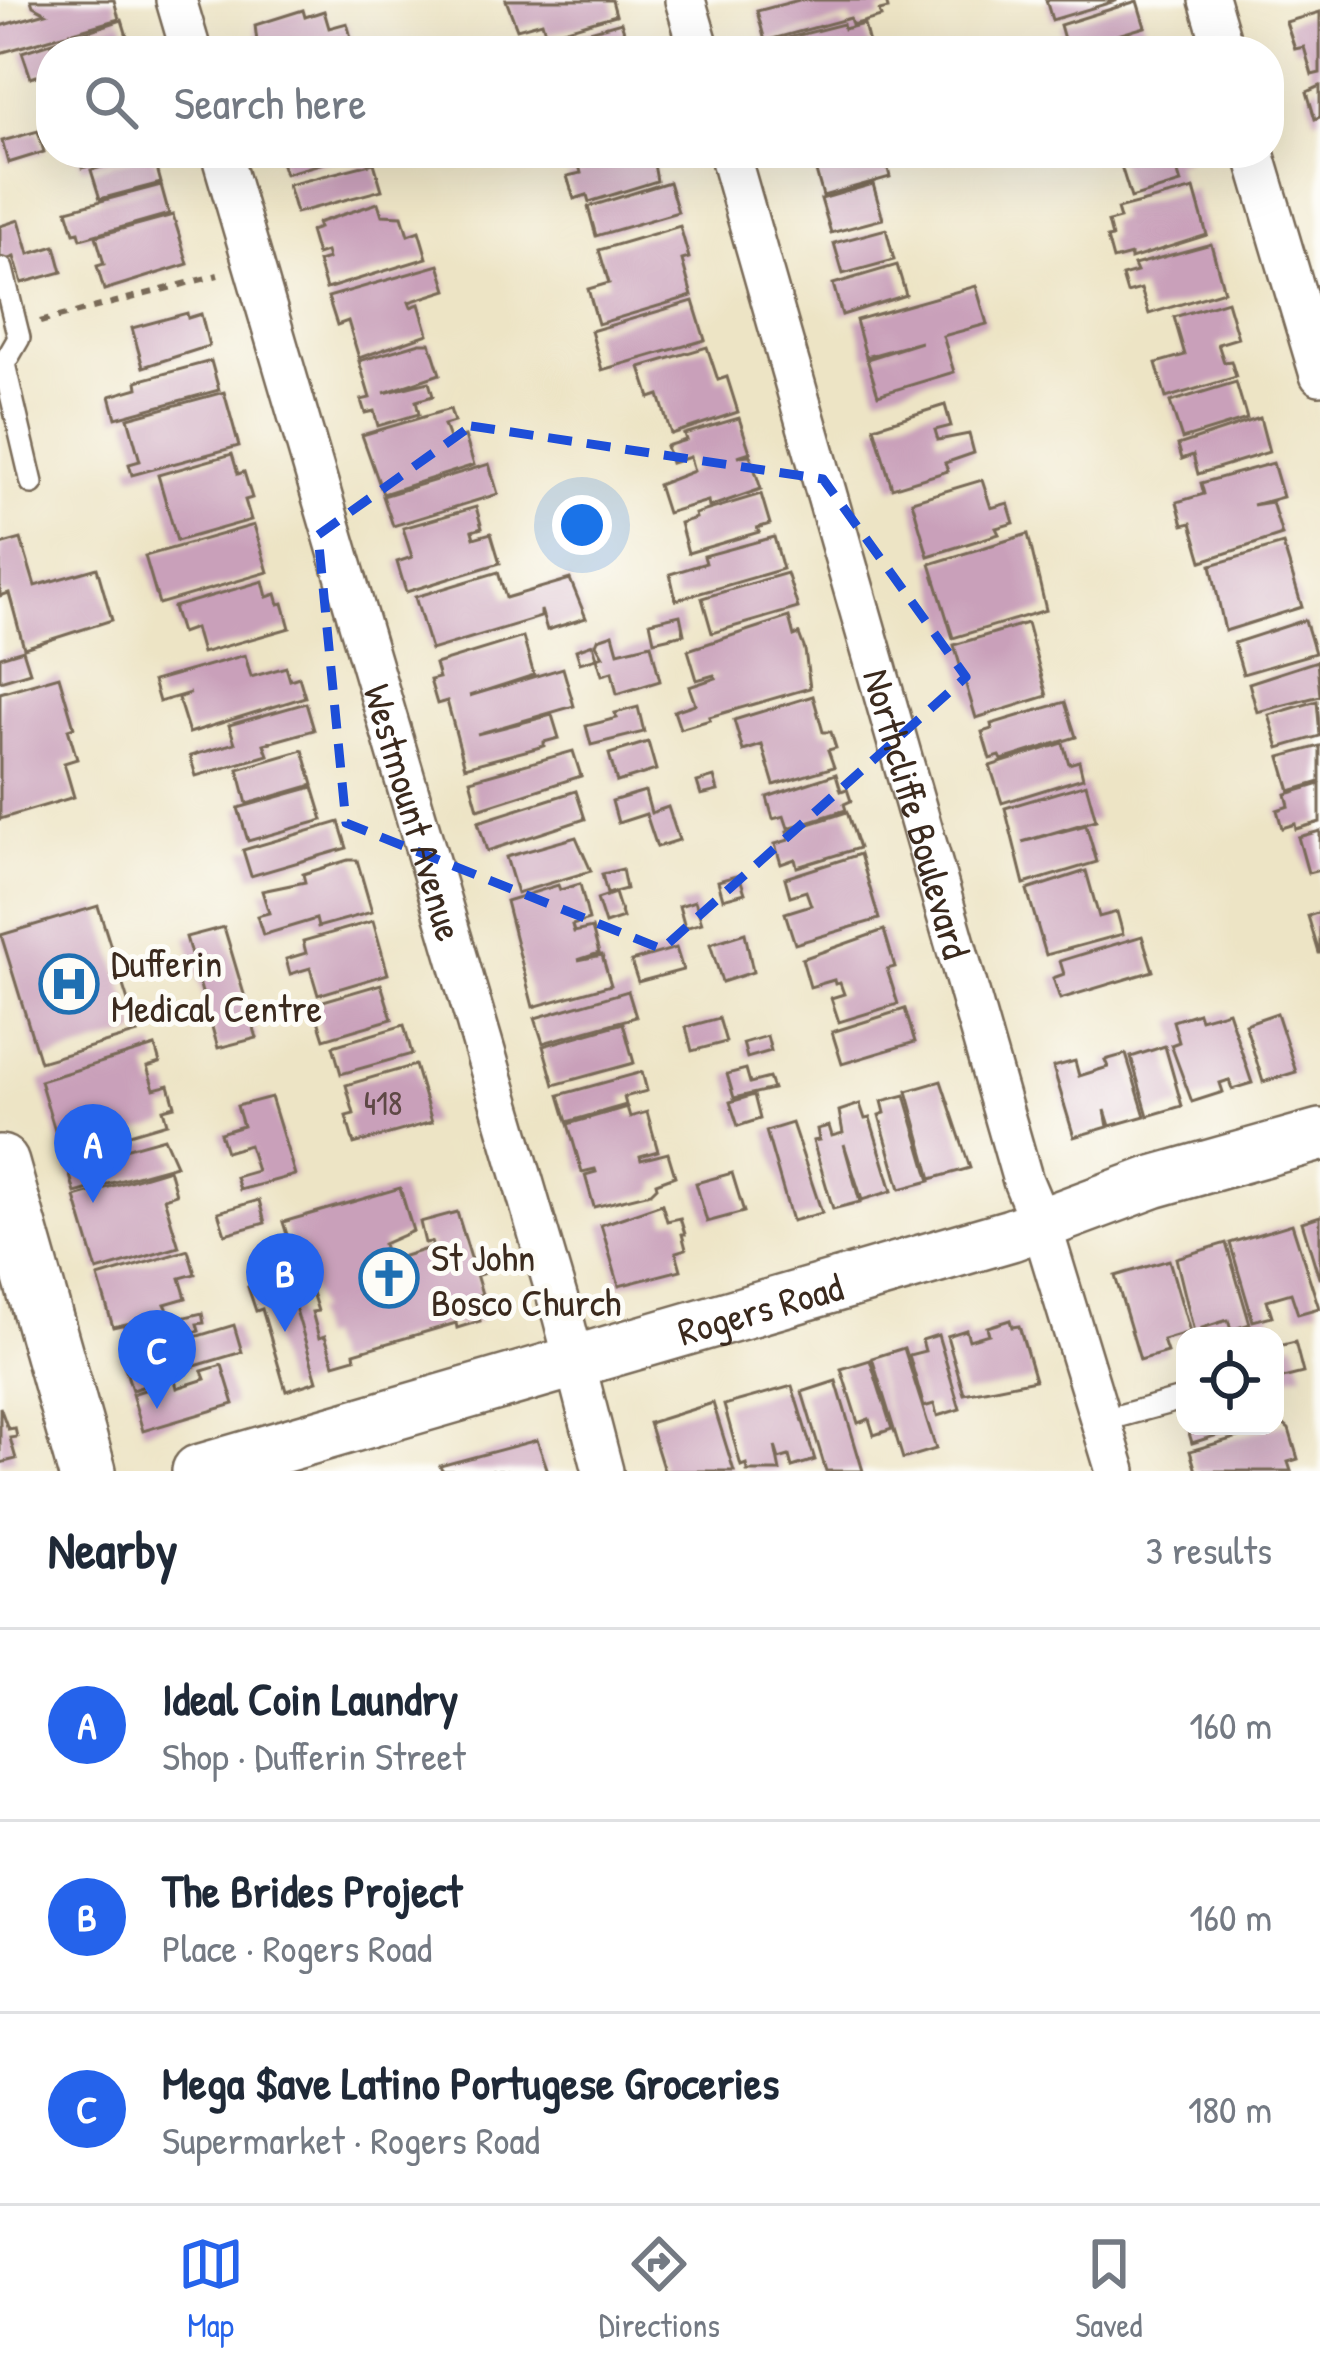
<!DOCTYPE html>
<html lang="en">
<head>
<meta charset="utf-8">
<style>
  body { margin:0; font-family:"Patrick Hand",sans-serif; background:#f6f6f7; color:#1f2937 }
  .controls { position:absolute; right:36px; bottom:36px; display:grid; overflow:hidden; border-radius:24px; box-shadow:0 12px 48px #0002 }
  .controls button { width:108px; height:108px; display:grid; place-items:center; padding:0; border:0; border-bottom:3px solid #e0e1e3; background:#fff; color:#1f2937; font:60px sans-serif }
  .you { position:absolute; left:582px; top:525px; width:42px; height:42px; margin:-30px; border:9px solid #fff; border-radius:50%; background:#1a73e8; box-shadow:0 0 0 18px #1a73e833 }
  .badge { display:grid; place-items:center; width:78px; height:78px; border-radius:50%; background:#2563eb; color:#fff; font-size:39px; font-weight:700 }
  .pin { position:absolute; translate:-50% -99px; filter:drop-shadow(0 3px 6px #0008) }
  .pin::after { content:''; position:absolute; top:63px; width:42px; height:36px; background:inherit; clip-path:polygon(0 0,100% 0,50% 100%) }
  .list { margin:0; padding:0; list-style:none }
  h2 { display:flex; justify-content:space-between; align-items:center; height:156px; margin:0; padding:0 48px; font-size:51px }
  h2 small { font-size:39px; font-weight:400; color:#747a83 }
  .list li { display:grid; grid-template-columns:78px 1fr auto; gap:36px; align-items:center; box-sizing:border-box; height:192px; padding:0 48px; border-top:3px solid #e0e1e3 }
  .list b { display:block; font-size:45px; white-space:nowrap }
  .list p { margin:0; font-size:39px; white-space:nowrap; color:#747a83 }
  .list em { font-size:39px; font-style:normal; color:#747a83 }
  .icon { flex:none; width:66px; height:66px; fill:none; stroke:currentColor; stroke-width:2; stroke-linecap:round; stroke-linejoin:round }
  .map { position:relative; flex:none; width:1320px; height:1471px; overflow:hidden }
  .search { position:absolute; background:#fff; box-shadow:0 12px 48px #0002; left:36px; right:36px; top:36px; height:132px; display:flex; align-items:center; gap:30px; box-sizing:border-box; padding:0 42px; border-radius:48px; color:#747a83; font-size:45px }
  .sheet { height:732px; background:#fff }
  nav { display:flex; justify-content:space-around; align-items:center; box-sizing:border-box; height:168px; border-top:3px solid #e0e1e3; background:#fff; font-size:33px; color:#747a83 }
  nav a { display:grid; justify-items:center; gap:6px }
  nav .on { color:#2563eb }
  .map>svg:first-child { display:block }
</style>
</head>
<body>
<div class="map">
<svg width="1320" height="1471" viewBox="0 0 1320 1471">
  <rect width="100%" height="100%" fill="#fdfcf7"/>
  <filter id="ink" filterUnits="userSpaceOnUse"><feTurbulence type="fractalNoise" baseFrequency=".00833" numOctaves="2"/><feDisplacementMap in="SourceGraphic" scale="24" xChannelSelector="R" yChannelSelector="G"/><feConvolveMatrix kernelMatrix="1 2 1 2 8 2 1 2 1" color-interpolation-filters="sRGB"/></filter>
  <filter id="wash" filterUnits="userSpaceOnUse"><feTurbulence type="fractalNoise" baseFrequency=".004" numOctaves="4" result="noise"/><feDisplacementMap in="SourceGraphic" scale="48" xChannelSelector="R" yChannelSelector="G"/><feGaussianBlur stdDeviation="2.7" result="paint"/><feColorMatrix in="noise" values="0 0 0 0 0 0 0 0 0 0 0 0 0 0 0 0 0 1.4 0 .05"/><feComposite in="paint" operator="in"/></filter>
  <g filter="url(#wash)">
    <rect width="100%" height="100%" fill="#ede4c5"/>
    <g id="blocks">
      <g fill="#c9a0ba">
        <polygon points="31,0 114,0 119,19 0,53 0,26 46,13 33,6"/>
        <polygon points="506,0 612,0 616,15 546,35 542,22 517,29"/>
        <polygon points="799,0 886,0 888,9 879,11 881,17 852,25 850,18 765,41 757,11"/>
        <polygon points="1046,0 1116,0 1116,1 1052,20"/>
        <polygon points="1137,1 1145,27 1067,50 1060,25"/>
        <polygon points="303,10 305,17 324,11 329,28 347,23 352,41 317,51 258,51 255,25"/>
        <polygon points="1320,12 1320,73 1312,75 1304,47 1295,49 1286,22"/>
        <polygon points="122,20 130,46 114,51 51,51 51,71 31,78 22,52"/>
        <polygon points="621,22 630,51 546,51 544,44"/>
        <polygon points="843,24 844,29 864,24 870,47 857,51 770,51 768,43"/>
        <polygon points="1137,37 1138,40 1147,37 1151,51 1094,51"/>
        <polygon points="1320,86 1320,117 1315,119 1307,92"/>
        <polygon points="38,131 44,152 8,163 2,141"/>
        <polygon points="68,153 134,153 134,154 82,168 79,156 70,158"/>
        <polygon points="153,153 161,183 100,199 91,170"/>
        <polygon points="278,153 355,153 355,154 285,174"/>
        <polygon points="619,153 652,153 657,181 589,202 587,195 574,199 567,176 581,173 579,165"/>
        <polygon points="840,153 884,153 890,177 823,196 813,161"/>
        <polygon points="1117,153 1185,153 1186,160 1175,163 1181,183 1131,198"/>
        <polygon points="374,163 382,190 296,213 288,185"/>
        <polygon points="669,182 678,212 596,236 588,207"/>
        <polygon points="873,184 883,219 831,233 821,199"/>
        <polygon points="161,185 169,214 81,239 79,232 74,233 67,210"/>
        <polygon points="1194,189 1207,235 1131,259 1131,255 1113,260 1107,238 1112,237 1108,222 1120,219 1117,209"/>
        <polygon points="378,203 382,215 402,216 408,235 419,231 427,258 326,289 318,262 328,259 326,252 317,255 310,231 319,228 317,223"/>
        <polygon points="173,215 188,264 104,290 97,266 104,264 96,236"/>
        <polygon points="19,220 29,254 55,246 62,272 22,283 14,257 0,262 0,226"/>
        <polygon points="680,226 689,258 682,260 692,296 598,324 588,289 609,283 599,250"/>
        <polygon points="886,229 894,260 843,274 834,243"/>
        <polygon points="1211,244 1224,291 1149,314 1141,289 1127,293 1122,276 1137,272 1134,265"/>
        <polygon points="439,265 447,290 409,302 411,307 419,304 428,334 359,358 348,321 337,325 328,297"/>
        <polygon points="897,265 906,295 842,315 833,284"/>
        <polygon points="976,286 987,324 943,336 954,372 878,395 867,359 921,342 866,357 856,320"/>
        <polygon points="693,301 705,340 602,370 591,331"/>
        <polygon points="1227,301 1238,338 1218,344 1224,362 1231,361 1236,377 1166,398 1156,363 1185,355 1174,317"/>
        <polygon points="187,313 188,318 201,314 209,346 143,367 132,328"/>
        <polygon points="420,343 430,343 440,374 384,393 429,382 433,396 416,401 419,414 378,426 374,411 365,413 361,400 370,398 359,361"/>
        <polygon points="707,347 718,380 727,377 738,412 671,434 659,395 650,398 640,367"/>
        <polygon points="211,361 219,390 116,418 110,396 138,388 137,381"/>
        <polygon points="1236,382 1247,419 1182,439 1170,402"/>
        <polygon points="224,392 239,446 132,475 129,464 140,461 128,418"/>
        <polygon points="945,405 951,426 935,430 938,440 969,434 974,453 945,463 948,471 892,488 874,427"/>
        <polygon points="450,409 454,422 444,425 450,441 465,436 474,465 383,494 362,435"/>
        <polygon points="739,418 750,452 738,456 750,455 761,489 709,507 708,501 667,513 658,485 694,471 690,457 671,463 666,446 686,440 684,434"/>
        <polygon points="1260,418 1269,452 1198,474 1193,455 1182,459 1178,445"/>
        <polygon points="232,454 238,474 244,472 252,498 245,500 251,520 177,541 158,475"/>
        <polygon points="1273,463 1283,497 1253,505 1272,502 1282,535 1202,561 1191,523 1183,525 1177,502 1204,494 1201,483"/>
        <polygon points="489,464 498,494 393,526 383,496"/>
        <polygon points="982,480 991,508 1008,503 1014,523 996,528 999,534 928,556 912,501"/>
        <polygon points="761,494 770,524 757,528 759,532 688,553 680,523 696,518 695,514"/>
        <polygon points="476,507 482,528 472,531 474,538 491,533 500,563 406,592 397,562 412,557 403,528"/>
        <polygon points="254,525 268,572 159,604 145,556"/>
        <polygon points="1028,534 1046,610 953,638 930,564"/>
        <polygon points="774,537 783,569 676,600 670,574 706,563 704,556"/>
        <polygon points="21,539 35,586 97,568 112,620 24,648 9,593 0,596 0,545"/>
        <polygon points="1283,544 1302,607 1225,631 1211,565"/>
        <polygon points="498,572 506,598 570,579 586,618 547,630 541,610 541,617 431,650 415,597"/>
        <polygon points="787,573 798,608 712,633 702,598"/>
        <polygon points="263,581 267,597 276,594 279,604 283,603 290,628 202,653 195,628 181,633 173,607"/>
        <polygon points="680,615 684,634 654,641 650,622"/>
        <polygon points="789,617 794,636 799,634 805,650 810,688 709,717 710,720 680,729 674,711 695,704 689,687 716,678 714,675 697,680 688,650"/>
        <polygon points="1305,620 1315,653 1243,674 1234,643"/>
        <polygon points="1027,623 1047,696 976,718 954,645"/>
        <polygon points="613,634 618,652 651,644 660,681 617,694 612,672 602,675 597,658 603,656 596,644 598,639"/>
        <polygon points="523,637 534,675 469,696 563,668 574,706 477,734 552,715 559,738 544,742 544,746 465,767 447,701 437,704 430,680 439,678 435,664"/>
        <polygon points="593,644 597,658 580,663 576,650"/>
        <polygon points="23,650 30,672 0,681 0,657"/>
        <polygon points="245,655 251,677 286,667 290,680 299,677 305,697 189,733 178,698 190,693 159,702 153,681"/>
        <polygon points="1317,661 1320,696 1257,712 1249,683"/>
        <polygon points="59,676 74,727 68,729 77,759 64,763 74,797 0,819 0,693"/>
        <polygon points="813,696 823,732 831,732 836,748 828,750 834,767 774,785 762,745 743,751 734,720"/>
        <polygon points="1317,701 1320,736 1279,748 1269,715"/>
        <polygon points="1065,702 1076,737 1002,760 1000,756 990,759 982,732 992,729 991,724"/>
        <polygon points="306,703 314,730 264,744 268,755 196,776 190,756 235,743 229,725"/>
        <polygon points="638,707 644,732 591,745 586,726 617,718 615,713"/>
        <polygon points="648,742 656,770 617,782 609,754"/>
        <polygon points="1063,743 1069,764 1079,761 1083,778 1002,803 990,766"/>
        <polygon points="1320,746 1320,782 1290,791 1280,757"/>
        <polygon points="303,750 313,785 247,804 238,769"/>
        <polygon points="573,751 581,776 478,809 470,780"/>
        <polygon points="836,774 841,791 847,789 851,801 844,804 846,810 788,828 784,816 773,819 767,797"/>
        <polygon points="714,777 718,791 701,795 697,782"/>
        <polygon points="1086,784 1096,820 1022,842 1086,825 1097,862 1024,884 1005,808"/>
        <polygon points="1320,784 1320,822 1296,829 1295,824 1282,828 1277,810 1289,806 1286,794"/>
        <polygon points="313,787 323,820 248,841 238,808"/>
        <polygon points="576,791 585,819 487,851 478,822"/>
        <polygon points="645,791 651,813 668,807 679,840 657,847 646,814 618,823 612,801"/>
        <polygon points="847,812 859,848 797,867 795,859 781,864 775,844 789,840 787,831"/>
        <polygon points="339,822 347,848 251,876 243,850"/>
        <polygon points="1320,831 1320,870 1308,873 1298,837"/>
        <polygon points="576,837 591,871 517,893 506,857"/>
        <polygon points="860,854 879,919 795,944 785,913 811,905 806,891 790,896 785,878"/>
        <polygon points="348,860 357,860 372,912 318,927 316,919 263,935 257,916 269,913 262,891 305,882 303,874"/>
        <polygon points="622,869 626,889 607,894 602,874"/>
        <polygon points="1086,871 1099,917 1117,912 1123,934 1046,955 1027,890"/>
        <polygon points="739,875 745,893 723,899 718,881"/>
        <polygon points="580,884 589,920 572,925 574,932 592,928 599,953 578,960 602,955 611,985 533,1007 506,901 558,885 560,890"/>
        <polygon points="615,893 623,918 605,924 597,899"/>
        <polygon points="695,901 702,923 685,928 679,906"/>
        <polygon points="98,906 138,1033 40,1062 1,935"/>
        <polygon points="1320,912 1320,953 1319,953 1308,916"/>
        <polygon points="373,921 388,974 318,995 310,968 290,974 286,959 306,953 303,941"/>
        <polygon points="224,927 257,1038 218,1048 186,937"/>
        <polygon points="884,930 895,967 887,969 898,1004 839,1022 831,998 844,994 840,983 835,984 834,980 810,987 802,959"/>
        <polygon points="745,933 753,972 722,982 710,944"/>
        <polygon points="1142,936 1153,971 1060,999 1053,978 1064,974 1060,961"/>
        <polygon points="676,948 683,970 638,982 631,961"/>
        <polygon points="381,984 392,1019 324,1039 313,1004"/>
        <polygon points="628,991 636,1017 543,1043 535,1018"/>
        <polygon points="905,1009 915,1042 842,1064 832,1032"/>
        <polygon points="1228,1011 1252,1083 1232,1089 1229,1080 1220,1083 1223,1092 1192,1102 1171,1045 1179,1042 1173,1021 1198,1013 1200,1019"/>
        <polygon points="1277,1013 1296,1072 1263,1082 1245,1024"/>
        <polygon points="719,1018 726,1042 692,1051 686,1027"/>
        <polygon points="623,1023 634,1063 554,1085 543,1046"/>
        <polygon points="404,1025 412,1054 341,1074 333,1046"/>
        <polygon points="767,1036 771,1051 747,1058 743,1043"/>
        <polygon points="155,1046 160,1063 147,1067 154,1089 169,1085 175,1106 163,1109 167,1123 62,1154 40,1081"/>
        <polygon points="1165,1046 1182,1106 1148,1116 1131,1057"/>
        <polygon points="1126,1054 1145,1116 1110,1126 1105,1110 1108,1127 1074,1137 1053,1067 1075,1061 1079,1076 1108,1067 1105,1060"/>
        <polygon points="415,1065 432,1122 354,1144 346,1116 354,1114 346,1085"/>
        <polygon points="746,1069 750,1083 769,1078 773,1089 734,1098 727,1074"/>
        <polygon points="642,1072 647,1091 624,1097 626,1105 567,1122 559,1095"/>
        <polygon points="941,1081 970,1168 931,1179 907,1091"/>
        <polygon points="754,1095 760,1119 738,1126 730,1102"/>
        <polygon points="905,1095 930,1181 900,1189 879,1115 885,1113 882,1101"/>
        <polygon points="271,1097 295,1175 240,1190 236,1177 257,1171 249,1145 226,1152 220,1133 243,1126 237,1106"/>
        <polygon points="860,1104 865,1119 870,1118 892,1191 862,1200 844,1144 860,1202 833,1209 813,1141 819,1140 817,1129 829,1126 832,1136 843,1133 839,1111"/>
        <polygon points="627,1107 630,1117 647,1112 658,1151 640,1156 641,1160 668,1153 675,1176 656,1183 657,1187 651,1193 594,1207 585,1175 596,1172 595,1169 582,1172 568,1124"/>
        <polygon points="792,1123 822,1213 792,1221 766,1131"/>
        <polygon points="164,1138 176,1165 75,1193 67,1165"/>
        <polygon points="169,1169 176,1194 164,1198 179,1247 97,1271 75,1197"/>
        <polygon points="732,1173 744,1212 707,1222 696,1183"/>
        <polygon points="400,1188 413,1231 383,1244 388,1261 433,1247 431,1242 425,1243 420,1222 457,1212 482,1294 473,1297 480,1321 457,1328 456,1323 354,1353 355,1358 334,1364 325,1336 319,1338 312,1312 318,1311 309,1283 303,1285 283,1222"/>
        <polygon points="259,1200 265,1223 225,1234 218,1212"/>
        <polygon points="662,1204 667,1221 680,1218 685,1234 682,1234 686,1249 676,1252 681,1270 619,1286 601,1225"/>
        <polygon points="1320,1216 1320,1278 1319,1278 1302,1222"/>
        <polygon points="1292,1224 1319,1308 1298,1314 1291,1293 1267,1300 1272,1316 1253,1321 1230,1243"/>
        <polygon points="1226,1243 1250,1324 1231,1330 1228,1320 1202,1328 1205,1336 1195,1336 1176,1258"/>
        <polygon points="188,1250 195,1274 180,1278 186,1298 165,1304 173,1320 202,1313 204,1323 197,1324 199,1331 177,1338 178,1342 234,1325 242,1352 165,1375 167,1379 132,1390 121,1355 132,1352 124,1326 148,1319 113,1327 98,1277"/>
        <polygon points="1169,1260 1190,1332 1163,1340 1167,1352 1140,1360 1115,1276"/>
        <polygon points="286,1276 317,1381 286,1391 262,1309 256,1311 248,1287"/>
        <polygon points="1010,1320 1012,1327 1019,1326 1035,1380 964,1394 947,1336 966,1330 969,1340 989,1334 987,1327"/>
        <polygon points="938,1335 960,1409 937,1416 934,1404 924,1407 909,1355 925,1351 922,1340"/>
        <polygon points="1295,1342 1303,1373 1275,1380 1275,1347"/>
        <polygon points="904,1348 936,1449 903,1459 872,1358"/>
        <polygon points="870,1360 892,1429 874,1435 869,1419 858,1423 841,1369"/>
        <polygon points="222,1365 234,1404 143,1431 132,1394 175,1380 177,1388 205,1379 202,1371"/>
        <polygon points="836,1381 863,1471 826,1471 802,1392"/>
        <polygon points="792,1386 815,1460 792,1467 789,1456 779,1459 775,1446 780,1471 747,1471 746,1464 741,1466 724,1405"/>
        <polygon points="713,1403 734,1471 664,1471 649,1423"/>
        <polygon points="0,1407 8,1429 15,1428 17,1437 10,1438 16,1459 0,1463"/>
        <polygon points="1283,1424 1289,1429 1298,1459 1288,1462 1291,1471 1196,1471 1190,1451"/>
        <polygon points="1187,1426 1243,1426 1243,1427 1192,1443"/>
        <polygon points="537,1440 548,1471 442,1471 440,1466"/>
      </g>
    </g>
  </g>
  <g filter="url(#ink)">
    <use href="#blocks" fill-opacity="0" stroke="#796b58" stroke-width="3"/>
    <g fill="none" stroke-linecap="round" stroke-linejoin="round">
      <defs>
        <g id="service">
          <polyline points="2,269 19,338 4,364 32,483"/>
          <polyline points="1101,1421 1185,1398"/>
        </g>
        <g id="minor">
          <polyline points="176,0 191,51"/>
          <polyline points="685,0 700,51"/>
          <polyline points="1209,0 1224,51"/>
          <path id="s1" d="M221,153l342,1164 40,154"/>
          <path id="s2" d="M729,153l294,1028 18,43 75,247"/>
          <polyline points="1254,153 1320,375"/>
        </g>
        <g id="tertiary">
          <path id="s3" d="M198,1471l813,-236 142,-53 167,-47"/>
        </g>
        <polyline id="secondary" points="0,1164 87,1471"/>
      </defs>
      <use href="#service" stroke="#796b58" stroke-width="26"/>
      <use href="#minor" stroke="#796b58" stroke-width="44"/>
      <use href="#tertiary" stroke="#796b58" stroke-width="56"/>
      <use href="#secondary" stroke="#796b58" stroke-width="62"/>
      <g stroke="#796b58" stroke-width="6" stroke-dasharray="9 9" stroke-linecap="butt">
        <polyline points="40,322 218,275"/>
        <polyline points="476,1274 508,1265"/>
      </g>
      <use href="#service" stroke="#fff" stroke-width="21"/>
      <use href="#minor" stroke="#fff" stroke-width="39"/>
      <use href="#tertiary" stroke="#fff" stroke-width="51"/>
      <use href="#secondary" stroke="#fff" stroke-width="57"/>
    </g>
  </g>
  <path fill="none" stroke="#1d4ed8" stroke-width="9" stroke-dasharray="24 15" stroke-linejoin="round" d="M471,426l352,53 143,198 -304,272 -316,-126 -28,-288z"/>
  <defs>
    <symbol id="hospital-ring" viewBox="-11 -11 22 22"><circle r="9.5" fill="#fdfcf7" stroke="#1f6fb2" stroke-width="1.5"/><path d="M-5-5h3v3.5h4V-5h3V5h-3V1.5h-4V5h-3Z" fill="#1f6fb2"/></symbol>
    <symbol id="church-ring" viewBox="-11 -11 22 22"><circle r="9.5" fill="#fdfcf7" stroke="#1f6fb2" stroke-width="1.5"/><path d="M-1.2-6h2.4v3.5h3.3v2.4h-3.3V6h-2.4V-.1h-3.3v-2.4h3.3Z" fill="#1f6fb2"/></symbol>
  </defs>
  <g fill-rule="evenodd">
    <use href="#hospital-ring" x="36" y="951" width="66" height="66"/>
    <use href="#church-ring" x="356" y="1245" width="66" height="66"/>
  </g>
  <g text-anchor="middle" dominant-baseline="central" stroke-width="10" stroke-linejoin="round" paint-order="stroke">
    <g font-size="33" fill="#5e4845">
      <text x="383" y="1103">418</text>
    </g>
    <g font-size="39" fill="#3b2a1e" stroke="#fdfcf7">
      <text stroke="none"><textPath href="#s1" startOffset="687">Westmount Avenue</textPath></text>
      <text stroke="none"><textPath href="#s2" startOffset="687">Northcliffe Boulevard</textPath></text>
      <text stroke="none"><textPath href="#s3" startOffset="585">Rogers Road</textPath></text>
    </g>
    <g font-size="39" fill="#3b2a1e" stroke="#fdfcf7" text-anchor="start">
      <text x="111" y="962">Dufferin<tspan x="111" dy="45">Medical Centre</tspan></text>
      <text x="431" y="1256">St John<tspan x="431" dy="45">Bosco Church</tspan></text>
    </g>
  </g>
</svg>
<div class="controls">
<button><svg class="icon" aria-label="locate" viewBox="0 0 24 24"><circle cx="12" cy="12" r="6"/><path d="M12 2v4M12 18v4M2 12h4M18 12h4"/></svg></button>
</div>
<div class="you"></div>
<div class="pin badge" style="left:93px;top:1203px">A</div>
<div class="pin badge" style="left:285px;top:1332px">B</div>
<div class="pin badge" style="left:157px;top:1409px">C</div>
<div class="search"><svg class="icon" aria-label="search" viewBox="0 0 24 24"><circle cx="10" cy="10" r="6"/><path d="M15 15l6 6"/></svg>Search here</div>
</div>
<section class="sheet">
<h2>Nearby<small>3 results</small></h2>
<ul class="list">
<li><span class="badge">A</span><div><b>Ideal Coin Laundry</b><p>Shop · Dufferin Street</p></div><em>160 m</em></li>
<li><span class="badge">B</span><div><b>The Brides Project</b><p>Place · Rogers Road</p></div><em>160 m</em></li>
<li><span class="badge">C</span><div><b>Mega $ave Latino Portugese Groceries</b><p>Supermarket · Rogers Road</p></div><em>180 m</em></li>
</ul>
</section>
<nav>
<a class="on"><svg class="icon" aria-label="map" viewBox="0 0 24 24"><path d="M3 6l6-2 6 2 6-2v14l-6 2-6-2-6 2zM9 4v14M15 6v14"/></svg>Map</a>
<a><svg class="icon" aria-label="directions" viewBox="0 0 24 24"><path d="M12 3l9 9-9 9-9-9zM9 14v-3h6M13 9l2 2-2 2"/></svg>Directions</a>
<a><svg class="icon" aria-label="saved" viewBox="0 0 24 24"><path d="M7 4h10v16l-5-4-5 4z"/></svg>Saved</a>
</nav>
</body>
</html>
